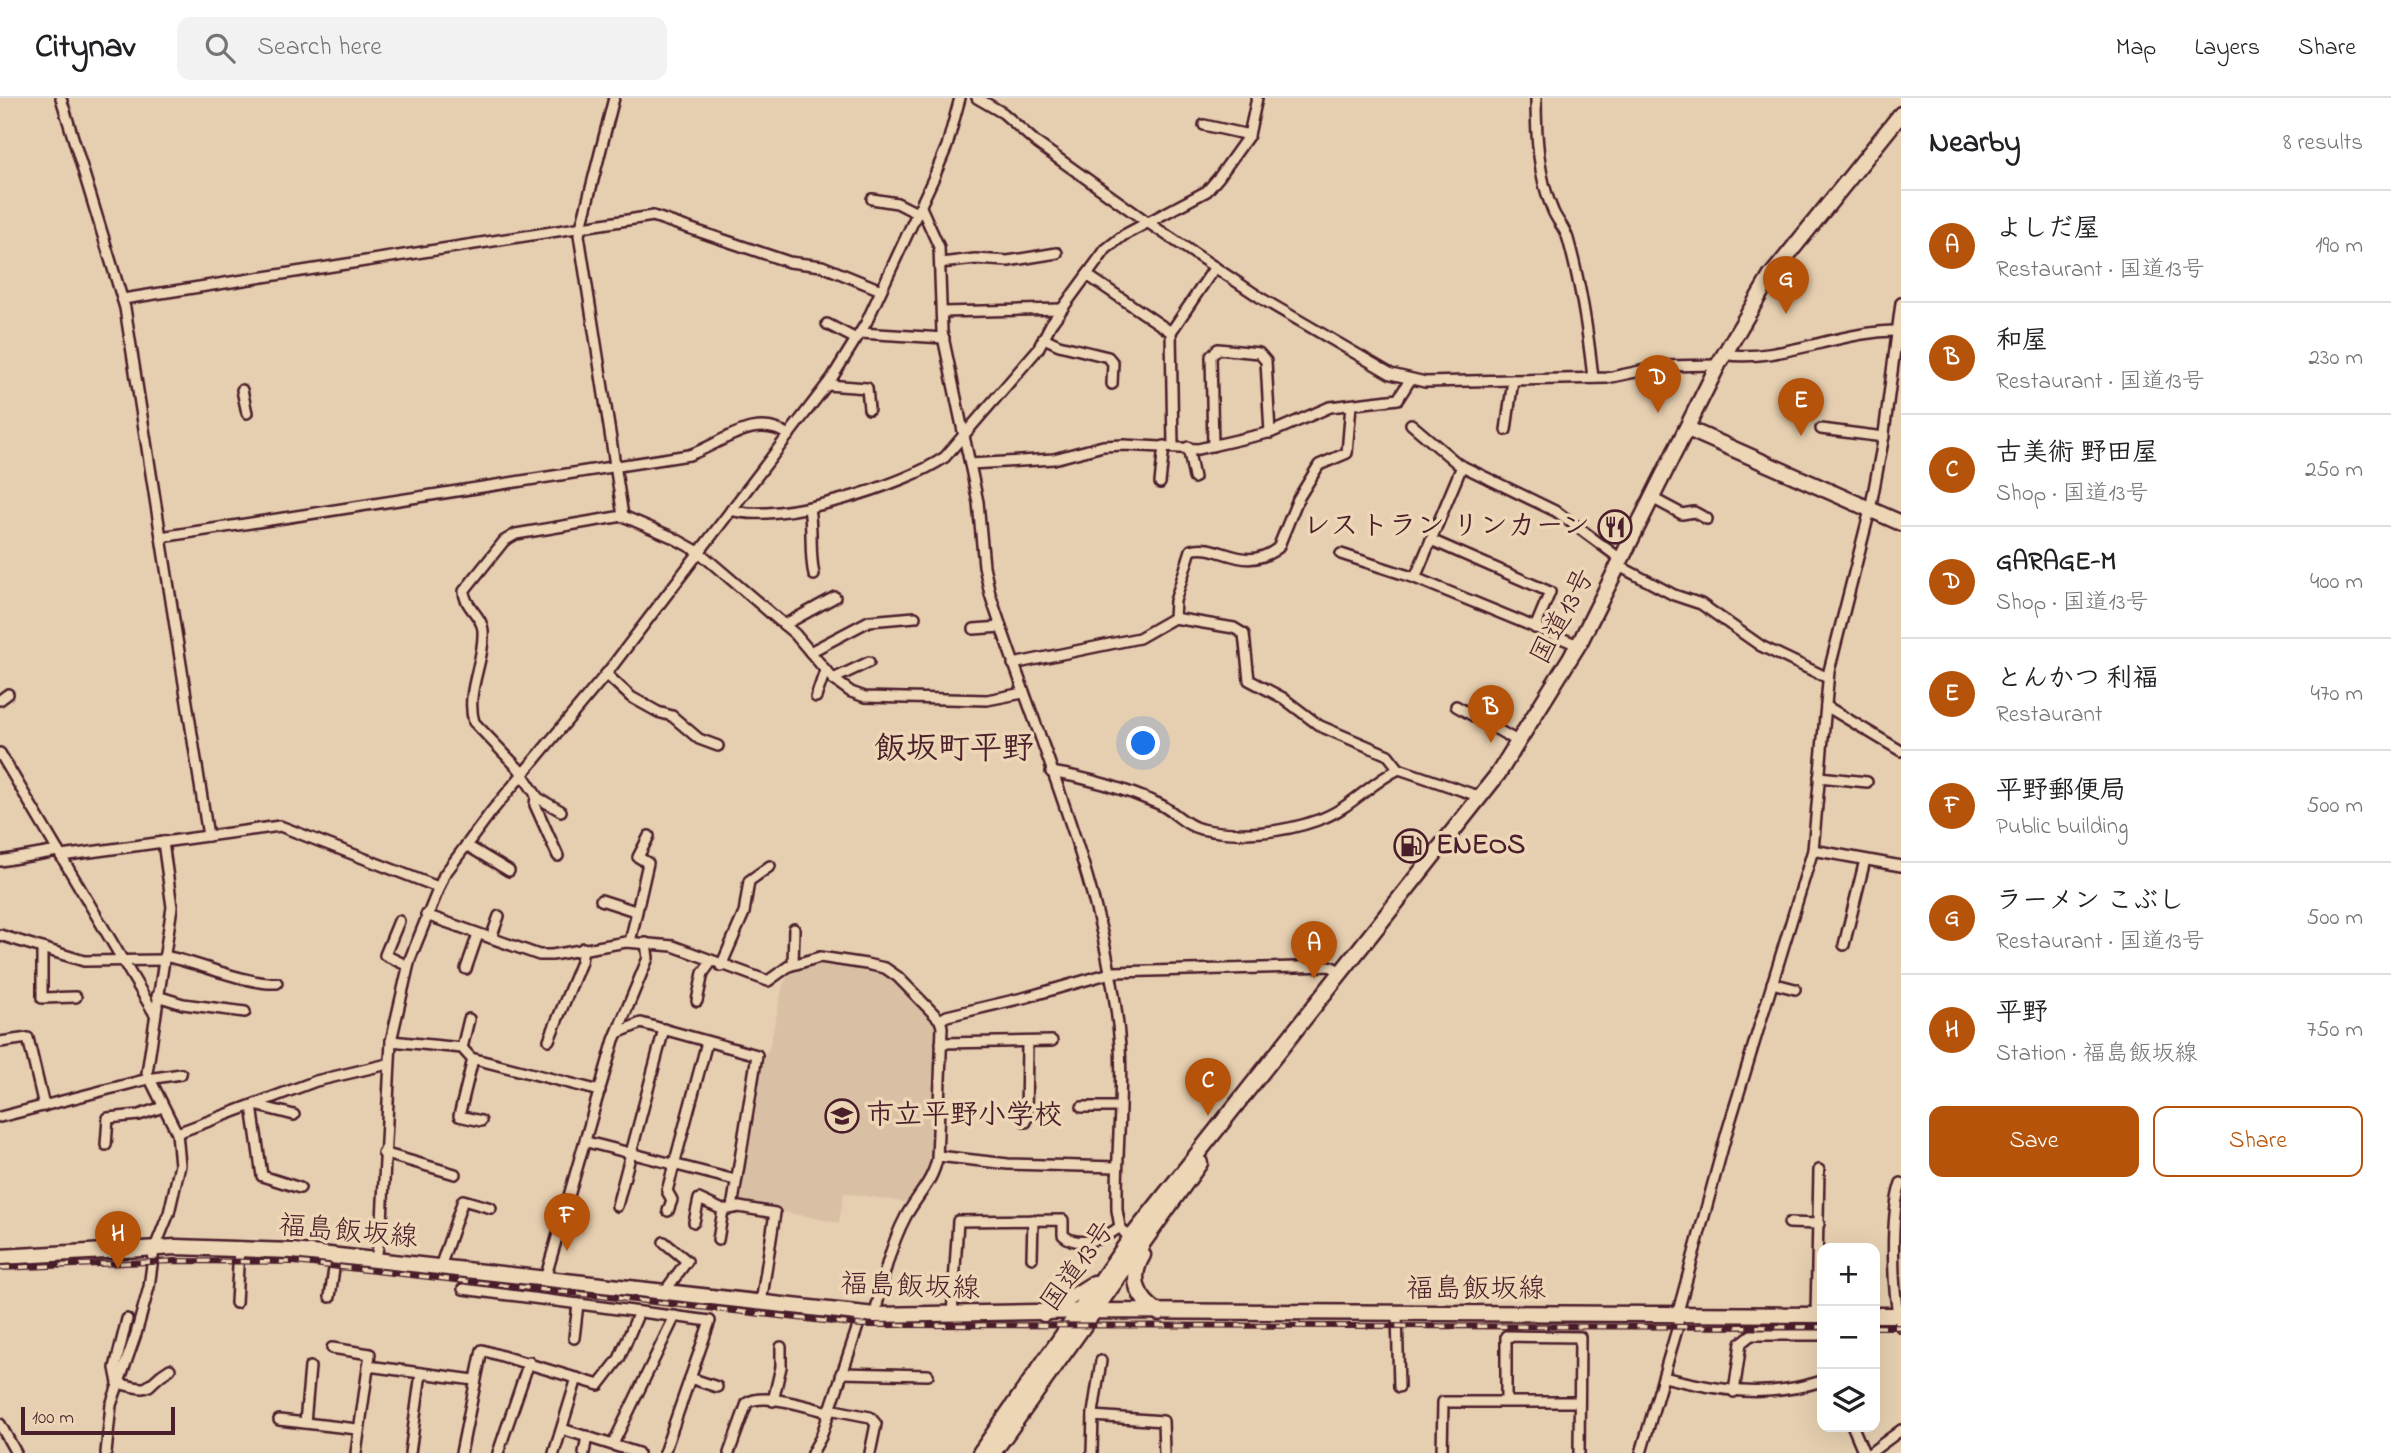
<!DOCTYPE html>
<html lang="en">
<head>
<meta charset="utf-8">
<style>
  body { margin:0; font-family:"Indie Flower","Klee One",sans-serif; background:#f2f2f2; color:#202124 }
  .controls { position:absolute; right:21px; bottom:21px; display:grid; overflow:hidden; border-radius:14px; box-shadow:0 7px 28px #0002 }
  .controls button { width:63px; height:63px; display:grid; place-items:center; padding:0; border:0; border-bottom:2px solid #e0e0e0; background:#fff; color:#202124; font:35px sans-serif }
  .scale { position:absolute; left:21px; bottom:18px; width:154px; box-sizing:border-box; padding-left:7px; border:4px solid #4a1f2b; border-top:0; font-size:19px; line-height:24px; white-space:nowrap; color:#4a1f2b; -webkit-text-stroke:5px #edd6b6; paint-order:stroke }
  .you { position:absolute; left:1144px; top:646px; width:24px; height:24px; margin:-18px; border:5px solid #fff; border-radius:50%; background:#1a73e8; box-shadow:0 0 0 10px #1a73e833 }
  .badge { display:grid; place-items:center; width:46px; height:46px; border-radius:50%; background:#b45309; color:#fff; font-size:23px; font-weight:700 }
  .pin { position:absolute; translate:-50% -58px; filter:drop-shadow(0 2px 4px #0008) }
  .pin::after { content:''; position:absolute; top:37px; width:24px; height:21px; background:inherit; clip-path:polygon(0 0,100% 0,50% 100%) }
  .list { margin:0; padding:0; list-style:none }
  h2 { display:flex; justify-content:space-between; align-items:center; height:91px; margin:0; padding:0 28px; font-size:30px }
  h2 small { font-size:23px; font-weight:400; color:#757577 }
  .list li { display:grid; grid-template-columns:46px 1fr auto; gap:21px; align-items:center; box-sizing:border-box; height:112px; padding:0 28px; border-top:2px solid #e0e0e0 }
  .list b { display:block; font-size:26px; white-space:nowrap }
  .list p { margin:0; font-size:23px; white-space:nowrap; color:#757577 }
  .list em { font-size:23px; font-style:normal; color:#757577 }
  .actions { display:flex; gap:14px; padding:21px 28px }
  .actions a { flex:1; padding:16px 0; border:2px solid #b45309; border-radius:14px; text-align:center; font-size:24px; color:#b45309 }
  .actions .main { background:#b45309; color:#fff }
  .icon { flex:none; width:38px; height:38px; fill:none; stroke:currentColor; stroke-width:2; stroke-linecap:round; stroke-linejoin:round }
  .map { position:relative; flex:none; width:1901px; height:1355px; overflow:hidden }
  header { display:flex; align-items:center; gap:42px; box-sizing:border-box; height:98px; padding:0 35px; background:#fff; border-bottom:2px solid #e0e0e0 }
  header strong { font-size:33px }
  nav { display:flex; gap:38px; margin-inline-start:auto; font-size:24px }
  .search { width:490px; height:63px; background:#f2f2f2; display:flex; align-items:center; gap:18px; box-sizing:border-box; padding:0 24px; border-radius:14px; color:#757577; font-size:26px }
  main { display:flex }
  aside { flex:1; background:#fff }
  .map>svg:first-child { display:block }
</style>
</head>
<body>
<header>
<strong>Citynav</strong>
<div class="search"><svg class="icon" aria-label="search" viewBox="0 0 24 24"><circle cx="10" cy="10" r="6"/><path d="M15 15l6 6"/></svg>Search here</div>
<nav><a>Map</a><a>Layers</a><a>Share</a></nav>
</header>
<main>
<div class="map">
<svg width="1901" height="1355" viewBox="0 0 1901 1355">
  <rect width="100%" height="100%" fill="#e6cfb0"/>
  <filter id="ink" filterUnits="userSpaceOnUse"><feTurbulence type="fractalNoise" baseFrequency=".0143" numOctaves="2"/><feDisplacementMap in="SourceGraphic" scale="14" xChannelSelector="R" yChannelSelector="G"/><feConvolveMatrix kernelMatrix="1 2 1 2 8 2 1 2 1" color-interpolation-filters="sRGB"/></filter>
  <g filter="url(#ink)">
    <polygon fill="#d9c0a5" points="817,865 828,865 885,877 933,922 938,935 930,1075 910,1105 844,1095 839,1125 735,1104 761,961 769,951 783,887 787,879 800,870"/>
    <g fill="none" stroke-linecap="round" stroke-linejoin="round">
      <defs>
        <g id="minor">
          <polyline points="61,0 125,210 208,738"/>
          <polyline points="614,0 579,137 623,418"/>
          <polyline points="977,0 1003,15 1038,46 1147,124 1264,202 1391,276 1425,284 1607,280 1664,268 1718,267"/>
          <path d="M1536,0c0,36 2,79 17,113 4,10 12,17 15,28 13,46 20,92 25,139"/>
          <polyline points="1204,27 1249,37"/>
          <polyline points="872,101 897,105 917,115"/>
          <path d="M921,109l18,40 3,85 36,170 6,64 6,28c48,148 118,296 130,452 3,54 -4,110 -3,164l3,17 10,12"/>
          <polyline points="941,165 975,161 1008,163 1057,155"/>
          <polyline points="1087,177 1171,234"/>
          <polyline points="123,201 653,118 789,164 822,168 881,192"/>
          <polyline points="942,214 1062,211"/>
          <polyline points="827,226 856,241"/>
          <polyline points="860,235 944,240"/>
          <polyline points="1044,240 1059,247 1108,259 1113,265 1112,286"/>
          <path d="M1724,256c53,10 119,-25 177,-23"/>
          <polyline points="827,287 867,290 869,311"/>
          <polyline points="242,292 247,315"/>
          <polyline points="1411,326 1458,366 1557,414 1622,462"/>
          <polyline points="1821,331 1884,339"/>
          <polyline points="1506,332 1513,282"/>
          <polyline points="1173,348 1171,234 1215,169"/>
          <polyline points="1213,348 1211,258 1218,251 1259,255 1266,263 1270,335"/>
          <polyline points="1188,349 1194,380"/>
          <polyline points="970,366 1054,361 1103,348 1124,347 1198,351 1272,334 1330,309 1398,301 1410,282"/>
          <polyline points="1160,385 1164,348"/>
          <polyline points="1652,400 1682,416 1694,414 1707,421"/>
          <path d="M809,410c4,24 0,43 5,67"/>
          <path d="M731,412c47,15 175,-25 214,-53l93,-108 13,-25 55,-75 18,-14 83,-44 12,-14 30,-42 8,-37"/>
          <path d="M161,439l528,-82c33,-11 64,-43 100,-20"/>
          <polyline points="1431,442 1550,494 1535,530"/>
          <polyline points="1341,456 1415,480 1578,547"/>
          <polyline points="1619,468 1674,497 1701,506 1761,548 1828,580"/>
          <polyline points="1415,480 1462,368"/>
          <path d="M1174,520l1,-17 16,-51c28,-9 51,25 87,-2l20,-49 21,-34 28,-12 4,-48"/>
          <polyline points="784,527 835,499"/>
          <polyline points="974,531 1001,529"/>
          <polyline points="810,554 869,523 915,519"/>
          <polyline points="1013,566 1139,540 1174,520 1234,530 1244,536 1249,582 1283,600 1320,628 1388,657 1399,671 1481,699"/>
          <polyline points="606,576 631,599 658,614 672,618 699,641 718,648"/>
          <polyline points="833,581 869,564"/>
          <polyline points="816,599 825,573"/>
          <polyline points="0,602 8,596"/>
          <polyline points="1456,608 1519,644"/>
          <polyline points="1826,608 1901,653"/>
          <polyline points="0,655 154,915"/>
          <path d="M1051,674c37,6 74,17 108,32 14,6 26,22 42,25 37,8 81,4 117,-9 32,-11 52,-37 81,-51"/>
          <polyline points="1819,679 1867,684"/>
          <polyline points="536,698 535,707 558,758"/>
          <path d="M561,713l-23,-13 -19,-29 -45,-47c-9,-31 11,-60 9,-92 -1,-14 -19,-24 -19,-39l40,-50 12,-7 107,-18 49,21 27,15 96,82 38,45 18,13 14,5 122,3 36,-7"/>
          <polyline points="466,747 509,773"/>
          <polyline points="1813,752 1901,768"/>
          <polyline points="61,758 280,728 438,789"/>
          <polyline points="0,763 58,753"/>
          <polyline points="601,802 635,813"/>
          <path d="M426,817l113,40h13l74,-13 47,4 95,35 21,-15 31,-9 46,7 19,4 13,9 42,43 2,7 -5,132c-4,22 -20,37 -31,57 -16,30 -24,65 -31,99"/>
          <polyline points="399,823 385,857 408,868"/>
          <polyline points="0,837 84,863 163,862"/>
          <polyline points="491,840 499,818"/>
          <polyline points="630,844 648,765 638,759 649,738"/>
          <polyline points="1844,847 1865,762"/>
          <polyline points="42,850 42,900 76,899"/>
          <path d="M164,858c33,6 83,29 113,27"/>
          <polyline points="793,866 794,831"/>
          <polyline points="721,868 744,815 749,783 770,768"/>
          <polyline points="466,871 478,836"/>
          <polyline points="1772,885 1795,891"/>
          <polyline points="157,898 183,906 245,914"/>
          <polyline points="697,903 703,875 711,864"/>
          <polyline points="940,922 947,918 1027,899 1114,874 1330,868 1342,874"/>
          <polyline points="617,935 641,925 757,957 732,1110"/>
          <polyline points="549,942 581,864 583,850"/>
          <polyline points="391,943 462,950 471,960 600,993"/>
          <polyline points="0,944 28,940 44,1008"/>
          <polyline points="941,945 1052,943"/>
          <polyline points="462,950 469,921"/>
          <polyline points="473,961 459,1018 481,1023"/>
          <polyline points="255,1007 294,1017"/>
          <polyline points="252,1008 262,1078 300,1090"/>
          <polyline points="1082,1009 1119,1009"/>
          <polyline points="0,1019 148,981 181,976"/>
          <polyline points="1026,1024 1027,944"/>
          <polyline points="177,1035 316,983 388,966"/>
          <polyline points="587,1044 735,1082"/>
          <polyline points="106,1047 108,1020 139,1017 163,1009"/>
          <polyline points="383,1055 455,1076"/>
          <polyline points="938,1058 1008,1066 1117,1069"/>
          <path d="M1901,1085c-11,32 -9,111 0,144"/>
          <polyline points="617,1108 664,931"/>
          <polyline points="668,1113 672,1102 667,1093 707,944"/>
          <polyline points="694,1124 699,1101 723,1112 739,1109 775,1115 761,1205"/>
          <polyline points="1789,1125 1819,1126"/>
          <polyline points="718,1142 723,1112"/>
          <polyline points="664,1144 687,1163 665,1193"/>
          <polyline points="1032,1160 1033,1122"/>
          <polyline points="376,1161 382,1123 391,943 410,861 444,777 491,714 607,575 832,280 866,225 934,79 947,48 960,0"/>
          <polyline points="440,1169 463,1102 491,1110"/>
          <polyline points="545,1181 614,942 648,860 646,845"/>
          <polyline points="463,1191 710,1223 664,1355"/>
          <polyline points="330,1199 336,1156"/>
          <polyline points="236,1205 239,1150"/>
          <polyline points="1397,1216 1399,1289"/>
          <path d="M952,1217l6,-94 105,-1v15c16,14 42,3 57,-8"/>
          <polyline points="1816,1217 1819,1072"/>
          <path d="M127,1221l-12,49 3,15c40,11 23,3 52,-14"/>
          <polyline points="574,1240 578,1206"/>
          <polyline points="332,1250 370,1256 356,1355"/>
          <polyline points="368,1268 474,1282"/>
          <polyline points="841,1275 928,1277"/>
          <path d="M1664,1279c56,14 101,22 158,4"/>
          <polyline points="690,1280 717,1289"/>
          <polyline points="1734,1294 1741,1245 1751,1237 1822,1237"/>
          <polyline points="1506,1302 1506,1238 1580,1239 1579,1355"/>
          <polyline points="773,1303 781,1269 781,1249"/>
          <polyline points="829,1311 870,1319 876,1326 870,1355"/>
          <polyline points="1093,1318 1163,1323 1164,1355"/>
          <polyline points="279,1322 357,1331"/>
          <polyline points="305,1325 310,1269"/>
          <polyline points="0,1326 16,1355"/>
          <polyline points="1853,1329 1864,1355"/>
          <polyline points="562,1331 638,1355"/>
          <polyline points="613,1346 675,1218"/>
          <polyline points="106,1355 111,1307 136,1236 149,1189 154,1152 169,1115 180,1067 177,1035 147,975 172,809 163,744"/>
          <polyline points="410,1355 421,1275"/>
          <polyline points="461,1355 482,1252 599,1287 619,1261 639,1214"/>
          <polyline points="498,1355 529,1264"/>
          <polyline points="554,1355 577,1280"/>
          <polyline points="584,1355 587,1338"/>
          <path d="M729,1355l18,-50c16,-11 62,4 81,9"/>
          <polyline points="812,1355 821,1339 862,1216"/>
          <polyline points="1092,1355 1093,1315 1101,1263"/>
          <polyline points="1442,1355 1443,1304 1579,1304"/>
          <polyline points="1641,1355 1678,1228 1679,1210 1727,1034 1813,752 1829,573 1870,412 1883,343 1901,205"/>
          <polyline points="1870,1355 1901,1332"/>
        </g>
        <g id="primary">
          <polyline points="1688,331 1901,425"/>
          <polyline points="0,1159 176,1149 293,1153 875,1217 1095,1213 1822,1217"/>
          <polyline points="1875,1217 1901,1217"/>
        </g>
        <g id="trunk">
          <path d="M1143,1157c-14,24 -6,43 16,58"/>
          <polyline points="1044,1216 1094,1185"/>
          <polyline points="980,1355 1130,1141 1498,676 1580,544 1718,267 1770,179 1901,16"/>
          <polyline points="993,1355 1200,1065"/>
        </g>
      </defs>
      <use href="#minor" stroke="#4a1f2b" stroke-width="14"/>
      <use href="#primary" stroke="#4a1f2b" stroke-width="19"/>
      <use href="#trunk" stroke="#4a1f2b" stroke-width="19"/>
      <use href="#minor" stroke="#edd6b6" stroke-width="9"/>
      <use href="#primary" stroke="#edd6b6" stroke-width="14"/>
      <use href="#trunk" stroke="#edd6b6" stroke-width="14"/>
      <defs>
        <g id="rail">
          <polyline points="0,1170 176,1163 294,1164 860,1227 1822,1229"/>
          <polyline points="1875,1229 1901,1229"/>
        </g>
      </defs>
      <use href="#rail" stroke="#4a1f2b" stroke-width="6"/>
      <use href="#rail" stroke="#edd6b6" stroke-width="3.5" stroke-dasharray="10" stroke-linecap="butt"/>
    </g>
  </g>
  <defs>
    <symbol id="restaurant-ring" viewBox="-11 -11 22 22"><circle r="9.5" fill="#edd6b6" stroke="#4a1f2b" stroke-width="1.5"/><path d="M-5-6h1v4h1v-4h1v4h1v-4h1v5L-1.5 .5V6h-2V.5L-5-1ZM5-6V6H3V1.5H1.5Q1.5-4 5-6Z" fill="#4a1f2b"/></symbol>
    <symbol id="fuel-ring" viewBox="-11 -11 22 22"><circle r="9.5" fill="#edd6b6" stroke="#4a1f2b" stroke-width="1.5"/><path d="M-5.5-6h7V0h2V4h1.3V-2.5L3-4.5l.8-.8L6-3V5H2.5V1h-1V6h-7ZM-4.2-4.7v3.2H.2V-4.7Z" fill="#4a1f2b"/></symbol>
    <symbol id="school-ring" viewBox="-11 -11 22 22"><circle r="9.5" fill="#edd6b6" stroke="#4a1f2b" stroke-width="1.5"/><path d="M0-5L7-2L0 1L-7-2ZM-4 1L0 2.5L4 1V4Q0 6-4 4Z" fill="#4a1f2b"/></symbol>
  </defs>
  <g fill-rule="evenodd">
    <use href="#restaurant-ring" x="1596" y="410" width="38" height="38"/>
    <use href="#fuel-ring" x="1392" y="729" width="38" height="38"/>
    <use href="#school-ring" x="823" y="999" width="38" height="38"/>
  </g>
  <g text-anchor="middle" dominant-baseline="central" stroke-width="7" stroke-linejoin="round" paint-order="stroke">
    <g font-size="28" font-weight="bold" fill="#4a1f2b" stroke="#edd6b6" text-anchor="start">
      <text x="1590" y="429" text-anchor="end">レストラン リンカーン</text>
      <text x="1436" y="748">ENEOS</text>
      <text x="866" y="1018">市立平野小学校</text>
    </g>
    <g font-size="28" fill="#4a1f2b" stroke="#edd6b6">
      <text transform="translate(1564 519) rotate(-62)">国道13号</text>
      <text transform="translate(348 1135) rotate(5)">福島飯坂線</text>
      <text transform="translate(1079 1169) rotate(-54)">国道13号</text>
      <text transform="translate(910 1190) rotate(2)">福島飯坂線</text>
      <text x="1476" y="1192">福島飯坂線</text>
    </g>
    <g font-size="32" font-weight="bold" fill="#4a1f2b" stroke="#edd6b6">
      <text x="954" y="652">飯坂町平野</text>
    </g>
  </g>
</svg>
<div class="controls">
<button>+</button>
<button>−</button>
<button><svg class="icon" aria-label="layers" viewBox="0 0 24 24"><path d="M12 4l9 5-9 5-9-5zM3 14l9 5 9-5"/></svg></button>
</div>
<div class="scale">100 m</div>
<div class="you"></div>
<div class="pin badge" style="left:1314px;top:881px">A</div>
<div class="pin badge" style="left:1491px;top:645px">B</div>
<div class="pin badge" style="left:1208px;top:1018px">C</div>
<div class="pin badge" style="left:1658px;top:315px">D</div>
<div class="pin badge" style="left:1801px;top:338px">E</div>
<div class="pin badge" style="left:567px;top:1153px">F</div>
<div class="pin badge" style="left:1786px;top:216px">G</div>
<div class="pin badge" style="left:118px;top:1171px">H</div>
</div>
<aside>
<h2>Nearby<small>8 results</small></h2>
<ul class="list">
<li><span class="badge">A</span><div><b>よしだ屋</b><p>Restaurant · 国道13号</p></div><em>190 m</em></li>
<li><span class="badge">B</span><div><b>和屋</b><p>Restaurant · 国道13号</p></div><em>230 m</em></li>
<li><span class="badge">C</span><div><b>古美術 野田屋</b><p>Shop · 国道13号</p></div><em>250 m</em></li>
<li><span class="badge">D</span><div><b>GARAGE-M</b><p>Shop · 国道13号</p></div><em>400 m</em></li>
<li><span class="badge">E</span><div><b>とんかつ 利福</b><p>Restaurant</p></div><em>470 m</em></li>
<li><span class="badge">F</span><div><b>平野郵便局</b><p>Public building</p></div><em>500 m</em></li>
<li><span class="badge">G</span><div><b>ラーメン こぶし</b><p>Restaurant · 国道13号</p></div><em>500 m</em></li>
<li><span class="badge">H</span><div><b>平野</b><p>Station · 福島飯坂線</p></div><em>750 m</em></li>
</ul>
<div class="actions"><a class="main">Save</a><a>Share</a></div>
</aside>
</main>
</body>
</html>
